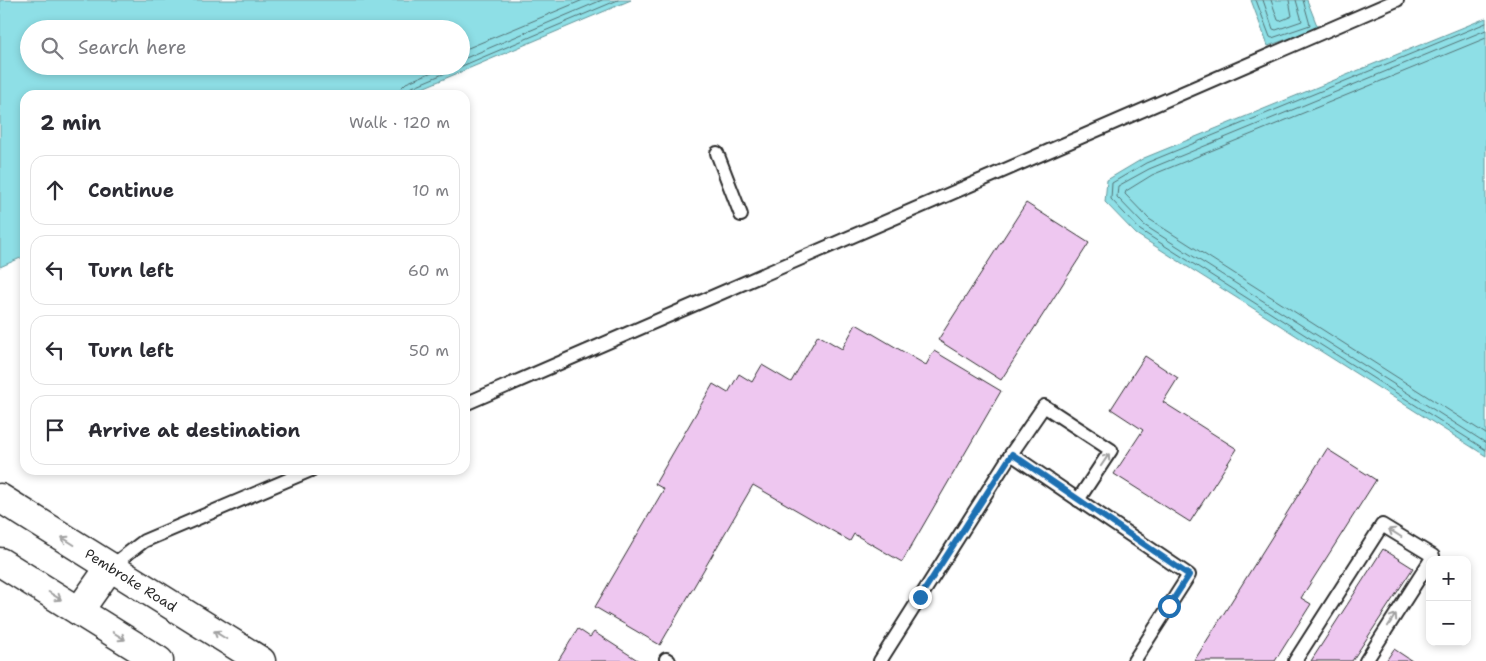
<!DOCTYPE html>
<html lang="en">
<head>
<meta charset="utf-8">
<style>
  body { margin:0; font-family:"Shantell Sans",sans-serif; background:#f7f7f7; color:#2b2b33 }
  .controls { position:absolute; right:15px; bottom:15px; display:grid; overflow:hidden; border-radius:10px; box-shadow:0 2px 8px #0003 }
  .controls button { width:45px; height:45px; display:grid; place-items:center; padding:0; border:0; border-bottom:1px solid #e1e1e2; background:#fff; color:#2b2b33; font:25px sans-serif }
  .stop { position:absolute; width:15px; height:15px; margin:-11px; border:4px solid #1f6fb2; border-radius:50%; background:#fff }
  .stop.end { background:#1f6fb2; border-color:#fff; box-shadow:0 1px 5px #0008 }
  .list { margin:0; padding:0; list-style:none }
  h2 { display:flex; justify-content:space-between; align-items:center; height:65px; margin:0; padding:0 20px; font-size:21px }
  h2 small { font-size:16px; font-weight:400; color:#7c7c81 }
  .list li { display:grid; grid-template-columns:32px 1fr auto; gap:15px; align-items:center; box-sizing:border-box; height:70px; margin:0 10px 10px; padding:0 10px; border:1px solid #e1e1e2; border-radius:15px }
  .list b { display:block; font-size:19px; white-space:nowrap }
  .list em { font-size:16px; font-style:normal; color:#7c7c81 }
  .icon { flex:none; width:28px; height:28px; fill:none; stroke:currentColor; stroke-width:2; stroke-linecap:round; stroke-linejoin:round }
  .map { position:relative; flex:none; width:1486px; height:661px; overflow:hidden }
  .search { position:absolute; background:#fff; box-shadow:0 2px 8px #0003; left:20px; top:20px; width:450px; height:55px; display:flex; align-items:center; gap:12px; box-sizing:border-box; padding:0 18px; border-radius:28px; color:#7c7c81; font-size:19px }
  .panel { position:absolute; background:#fff; box-shadow:0 2px 8px #0003; left:20px; top:90px; width:450px; height:385px; border-radius:15px }
  .map>svg:first-child { display:block }
</style>
</head>
<body>
<div class="map">
<svg width="1486" height="661" viewBox="0 0 1486 661">
  <rect width="100%" height="100%" fill="#fff"/>
  <filter id="ink" filterUnits="userSpaceOnUse"><feTurbulence type="fractalNoise" baseFrequency=".02" numOctaves="2"/><feDisplacementMap in="SourceGraphic" scale="10" xChannelSelector="R" yChannelSelector="G"/><feConvolveMatrix kernelMatrix="1 2 1 2 8 2 1 2 1" color-interpolation-filters="sRGB"/></filter>
  <g filter="url(#ink)">
    <g fill="#8edfe6" stroke="#66979b" fill-rule="evenodd">
      <path d="M0,0h631l-225,95h-381v161l-25,11zM29,29h432v37h-432z"/>
      <polygon points="1251,0 1307,0 1318,28 1268,46"/>
      <polygon points="1486,18 1486,456 1136,234 1105,202 1107,180 1144,158"/>
    </g>
    <g fill="none" stroke-linecap="round" stroke-linejoin="round">
      <g stroke="#537376" stroke-width="1">
        <polyline points="1256,0 1270,37 1272,38 1310,25 1303,0"/>
        <polyline points="1263,0 1273,29 1276,30 1302,21 1296,0"/>
        <polyline points="1271,0 1278,20 1280,21 1292,16 1289,0"/>
        <polyline points="1486,23 1146,163 1112,183 1111,199 1140,230 1486,450"/>
        <polyline points="1486,30 1149,169 1118,186 1117,197 1144,225 1486,443"/>
        <polyline points="1486,38 1152,175 1126,191 1125,194 1149,219 1486,434"/>
        <polyline points="461,51 583,0"/>
        <polyline points="461,60 602,0"/>
        <polyline points="400,95 401,88 406,83 446,66"/>
        <polyline points="406,95 407,91 410,88 618,0"/>
      </g>
    </g>
    <g fill="#eec7f0" stroke="#2b2b2b">
      <polygon points="1026,203 1089,243 1001,380 938,340"/>
      <polygon points="856,324 926,365 934,351 1001,391 902,562 854,534 850,541 753,485 660,645 595,607 664,489 655,484 713,384 728,393 739,374 752,382 762,365 791,382 818,335 842,349"/>
      <polygon points="1145,356 1178,378 1163,402 1237,449 1190,522 1114,474 1143,430 1111,409"/>
      <polygon points="1327,449 1376,480 1301,598 1311,604 1275,661 1194,661"/>
      <polygon points="1383,549 1413,568 1352,661 1311,661"/>
      <polygon points="578,629 590,637 594,632 639,661 558,661"/>
      <polygon points="1394,649 1412,661 1386,661"/>
    </g>
    <g fill="none" stroke-linecap="round" stroke-linejoin="round">
      <defs>
        <g id="service">
          <polyline points="717,153 741,215"/>
          <polyline points="465,404 1397,0"/>
          <polyline points="1011,454 1044,406 1111,450 1078,500"/>
          <polyline points="110,567 144,541 311,470"/>
          <polyline points="666,659 669,661"/>
          <polyline points="880,661 1011,454 1189,575 1134,661"/>
          <polyline points="1295,661 1382,525 1433,556 1431,560"/>
          <polyline points="1366,661 1430,561"/>
        </g>
        <g id="secondary">
          <polyline points="0,498 261,661"/>
          <polyline points="0,562 159,661"/>
          <polyline points="79,611 110,567"/>
        </g>
      </defs>
      <use href="#service" stroke="#2b2b2b" stroke-width="16"/>
      <use href="#secondary" stroke="#2b2b2b" stroke-width="31"/>
      <use href="#service" stroke="#fff" stroke-width="12"/>
      <use href="#secondary" stroke="#fff" stroke-width="28"/>
    </g>
    <defs><path id="oneway-shaft" d="M-6 0H5M1.5-3L5.5 0L1.5 3" fill="none" stroke-width="1.6" stroke-linecap="round" stroke-linejoin="round" transform="scale(1.25)"/></defs>
    <g stroke="#a0a0a0">
      <use href="#oneway-shaft" transform="translate(1105 460) rotate(-56)"/>
      <use href="#oneway-shaft" transform="translate(1395 533) rotate(-148)"/>
      <use href="#oneway-shaft" transform="translate(68 541) rotate(-148)"/>
      <use href="#oneway-shaft" transform="translate(55 596) rotate(32)"/>
      <use href="#oneway-shaft" transform="translate(1392 620) rotate(-57)"/>
      <use href="#oneway-shaft" transform="translate(220 635) rotate(-148)"/>
      <use href="#oneway-shaft" transform="translate(119 636) rotate(32)"/>
    </g>
  </g>
  <g fill="none" stroke-linecap="round" stroke-linejoin="round" filter="url(#ink)">
    <polyline stroke="#1f6fb2" stroke-width="6" points="920,597 1012,454 1189,575 1169,606"/>
  </g>
  <g text-anchor="middle" dominant-baseline="central" stroke-width="5" stroke-linejoin="round" paint-order="stroke">
    <g font-size="14" fill="#2b2b2b" stroke="#fff">
      <text transform="translate(131 580) rotate(32)">Pembroke Road</text>
    </g>
  </g>
</svg>
<div class="controls">
<button>+</button>
<button>−</button>
</div>
<div class="stop" style="left:1169px;top:606px"></div>
<div class="stop end" style="left:920px;top:597px"></div>
<div class="search"><svg class="icon" aria-label="search" viewBox="0 0 24 24"><circle cx="10" cy="10" r="6"/><path d="M15 15l6 6"/></svg>Search here</div>
<section class="panel">
<h2>2 min<small>Walk · 120 m</small></h2>
<ul class="list">
<li><svg class="icon" aria-label="ahead" viewBox="0 0 24 24"><path d="M12 20V5M6 11l6-6 6 6"/></svg><div><b>Continue</b></div><em>10 m</em></li>
<li><svg class="icon" aria-label="left" viewBox="0 0 24 24"><path d="M17 20v-9H6M10 6l-5 5 5 5"/></svg><div><b>Turn left</b></div><em>60 m</em></li>
<li><svg class="icon" aria-label="left" viewBox="0 0 24 24"><path d="M17 20v-9H6M10 6l-5 5 5 5"/></svg><div><b>Turn left</b></div><em>50 m</em></li>
<li><svg class="icon" aria-label="arrive" viewBox="0 0 24 24"><path d="M6 21V4h12l-3 4 3 4H6"/></svg><div><b>Arrive at destination</b></div></li>
</ul>
</section>
</div>
</body>
</html>
